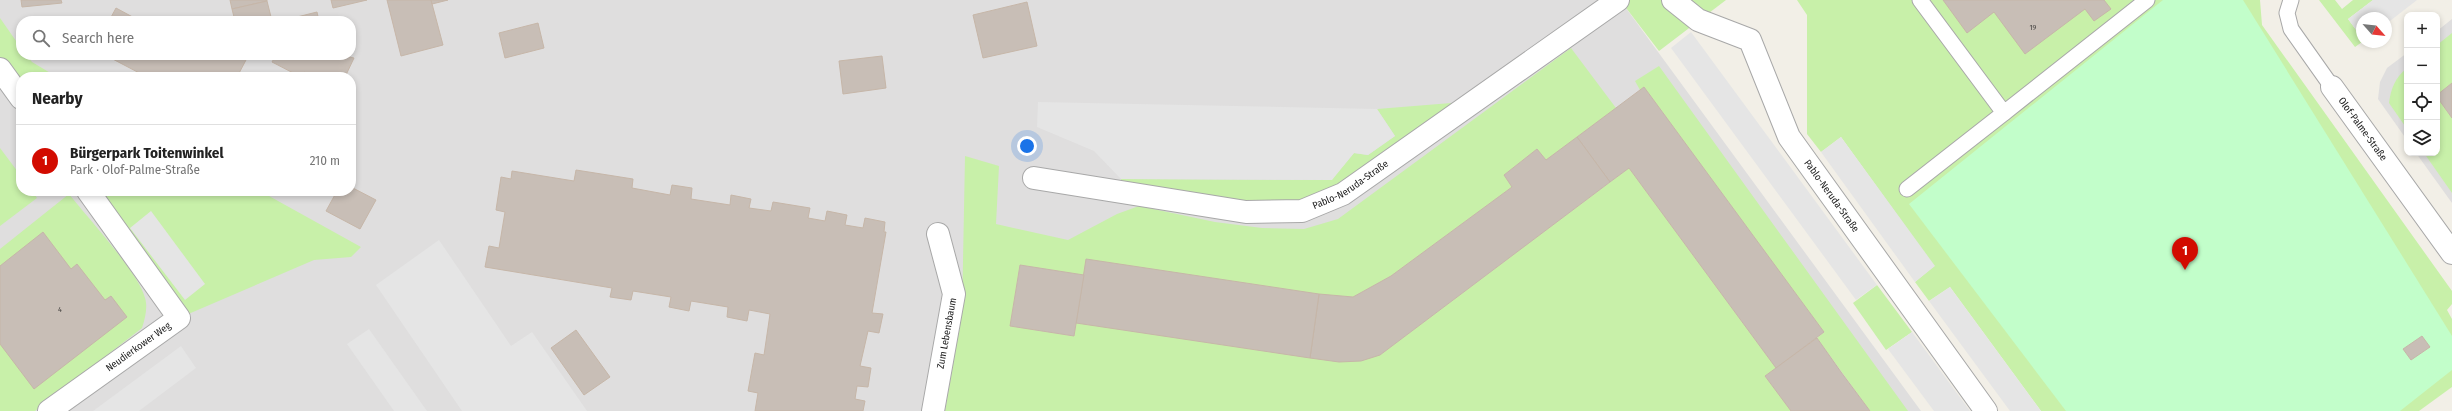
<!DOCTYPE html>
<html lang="en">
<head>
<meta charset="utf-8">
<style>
  body { margin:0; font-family:"Fira Sans Condensed",sans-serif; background:#f2f2f2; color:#222 }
  .controls { position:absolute; right:12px; top:12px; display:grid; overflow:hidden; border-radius:8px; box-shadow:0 2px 6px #0003 }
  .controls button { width:36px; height:36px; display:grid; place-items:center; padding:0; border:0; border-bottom:1px solid #e0e0e0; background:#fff; color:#222; font:20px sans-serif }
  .compass { position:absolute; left:2356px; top:12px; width:36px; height:36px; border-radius:50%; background:#fff; box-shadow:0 2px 6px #0003; rotate:117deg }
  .you { position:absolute; left:1027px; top:146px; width:14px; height:14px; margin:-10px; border:3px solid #fff; border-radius:50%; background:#1a73e8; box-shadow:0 0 0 6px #1a73e833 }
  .badge { display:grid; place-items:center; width:26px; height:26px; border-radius:50%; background:#d20b00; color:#fff; font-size:13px; font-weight:700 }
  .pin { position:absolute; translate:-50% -33px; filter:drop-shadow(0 1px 2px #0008) }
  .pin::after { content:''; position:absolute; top:21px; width:14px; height:12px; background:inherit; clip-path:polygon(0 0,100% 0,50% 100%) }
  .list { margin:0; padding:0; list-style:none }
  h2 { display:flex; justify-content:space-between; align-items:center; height:52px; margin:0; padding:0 16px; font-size:17px }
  h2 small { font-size:13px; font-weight:400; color:#767676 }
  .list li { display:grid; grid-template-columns:26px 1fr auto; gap:12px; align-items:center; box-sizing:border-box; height:72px; padding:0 16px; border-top:1px solid #e0e0e0 }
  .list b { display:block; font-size:15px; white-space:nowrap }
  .list p { margin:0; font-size:13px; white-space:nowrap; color:#767676 }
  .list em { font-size:13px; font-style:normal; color:#767676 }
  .icon { flex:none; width:22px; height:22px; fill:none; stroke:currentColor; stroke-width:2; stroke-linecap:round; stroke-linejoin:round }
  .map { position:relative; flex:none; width:2452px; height:411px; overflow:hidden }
  .search { position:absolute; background:#fff; box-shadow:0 2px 6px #0003; left:16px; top:16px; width:340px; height:44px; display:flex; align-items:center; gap:10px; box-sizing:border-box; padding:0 14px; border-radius:16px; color:#767676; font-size:15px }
  .panel { position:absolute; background:#fff; box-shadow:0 2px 6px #0003; left:16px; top:72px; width:340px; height:124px; border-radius:16px }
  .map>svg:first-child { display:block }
</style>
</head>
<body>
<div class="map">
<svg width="2452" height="411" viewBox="0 0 2452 411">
  <rect width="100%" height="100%" fill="#f2efe7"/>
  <g fill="#dfdede" fill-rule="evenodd">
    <path d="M0,0h1620l301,411h-1921zM21,21h330v34h-330zM21,77h330v114h-330z"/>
    <polygon points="2452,19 2452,203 2416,153 2437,153 2437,31"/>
    <polygon points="2407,53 2407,140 2378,99 2380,82 2387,68"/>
  </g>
  <g fill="#c8f0a9">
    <polygon points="1620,0 1726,0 1659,51"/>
    <polygon points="1797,0 2260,0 2262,25 2452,291 2452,304 2447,310 2452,319 2452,387 2419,411 2041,411 1950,287 1929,301 1915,282 1934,266 1841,137 1821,152 1807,134 1807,15"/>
    <polygon points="2319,0 2335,0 2342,9 2353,0 2373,0 2348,19 2362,38 2362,42 2355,47"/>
    <polygon points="0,18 21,48 21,55 26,55 32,62 57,77 21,77 21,98 0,69"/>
    <polygon points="2452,33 2452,83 2437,95 2437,45"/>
    <polygon points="1571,48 1616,108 1546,160 1537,149 1504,175 1512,187 1391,276 1353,297 1084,275 1020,265 1010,326 1074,336 1076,323 1380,355 1629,168 1776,368 1765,376 1791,411 945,411 962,314 965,156 999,166 996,224 1068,240 1117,214 1139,206 1215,222 1262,228 1304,229 1338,219"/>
    <polygon points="1659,66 1908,411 1870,411 1817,338 1824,332 1644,87 1640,90 1635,81"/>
    <path d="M2407,68v61l-18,-26c2,-15 6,-25 18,-35z"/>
    <polygon points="2437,97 2452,118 2452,193 2424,153 2437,153"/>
    <polygon points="1476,101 1302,211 1121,191 1121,179 1331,180 1354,153 1368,155 1395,136 1377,109"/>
    <polygon points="0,148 21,176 21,191 32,191 37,198 0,226"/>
    <polygon points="88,191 260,191 361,247 351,257 314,260 179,318"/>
    <path d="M69,194c18,23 70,79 76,104 3,9 0,21 -3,30l-107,83h-35v-162z"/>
    <polygon points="1877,285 1912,332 1886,350 1853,303"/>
  </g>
  <polygon fill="#c2feca" points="2163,0 2243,0 2452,336 2452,370 2400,411 2066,411 1909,204"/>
  <g fill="#e5e5e5">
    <polygon points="2373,0 2417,0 2386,24 2386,18 2362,18 2362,38 2348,19"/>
    <polygon points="1691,32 1877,285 1856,300 1671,48"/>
    <polygon points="1038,102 1377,109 1395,136 1368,155 1354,153 1332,180 1121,179 1094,151 1037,127"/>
    <polygon points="1841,137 1935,266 1915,282 1821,152"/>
    <polygon points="151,211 205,284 185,300 130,228"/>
    <polygon points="439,240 511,346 532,332 587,411 462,411 376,285"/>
    <polygon points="1950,287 2041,411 2010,411 1929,301"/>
    <polygon points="369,329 427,411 394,411 347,344"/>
    <polygon points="1912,332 1970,411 1934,411 1888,349"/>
    <polygon points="181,346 196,368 139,411 93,411"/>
  </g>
  <g fill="#c8beb6" stroke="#c6b6a8">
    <polygon points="21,0 61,0 62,3 22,7"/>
    <polygon points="230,0 267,0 267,1 232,9"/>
    <polygon points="331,0 367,0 333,8"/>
    <polygon points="387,0 431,0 443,45 401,56"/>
    <polygon points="431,0 448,0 432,4"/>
    <polygon points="1943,0 2104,0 2111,9 2094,21 2085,9 2025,54 1994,12 1967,33"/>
    <polygon points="267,1 272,21 235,21 232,9"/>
    <polygon points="1027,2 1037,46 983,58 973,15"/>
    <polygon points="116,8 140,21 109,21"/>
    <polygon points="317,12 319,21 281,21"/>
    <polygon points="538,23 544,48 505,58 499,33"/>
    <polygon points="105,55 242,55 247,58 237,77 147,77"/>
    <polygon points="276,55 341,55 354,58 345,77 314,77 304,72 301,77 272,62"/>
    <polygon points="882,56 886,88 843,94 839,61"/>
    <polygon points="2452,83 2452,118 2437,97 2437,95"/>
    <polygon points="1644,87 1824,332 1776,368 1629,168 1610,182 1577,137"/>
    <polygon points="1577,137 1610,182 1380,355 1361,361 1339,362 1310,358 1319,294 1353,297 1391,276 1512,187 1504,175 1537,149 1546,160"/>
    <polygon points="576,170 633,179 632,188 670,195 672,185 692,188 691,199 730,205 731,195 751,199 749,208 771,211 773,202 810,208 808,218 825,221 827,211 847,215 845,225 863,228 865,218 885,222 884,232 886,232 872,313 883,314 879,333 868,331 860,366 871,368 868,387 857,386 855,399 865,401 863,411 755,411 758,393 748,391 755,353 764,355 770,314 749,310 747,321 727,317 728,307 691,301 689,311 669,307 671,297 633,291 631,300 610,297 612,288 485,267 489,246 499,248 505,212 496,210 501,177 511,179 512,171 574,181"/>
    <polygon points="351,187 376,200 360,229 326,211 337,191 351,191"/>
    <polygon points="43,232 71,269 77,264 105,300 111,296 127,317 34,389 0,344 0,266"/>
    <polygon points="1086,259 1319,294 1310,358 1076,323"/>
    <polygon points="1020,265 1084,275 1074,336 1010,326"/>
    <polygon points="576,330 610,377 584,395 551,348"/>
    <polygon points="2422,336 2430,347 2411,360 2403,349"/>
    <polygon points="1817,338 1841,372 1870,411 1791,411 1765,376"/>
  </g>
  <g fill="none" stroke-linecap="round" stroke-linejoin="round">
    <defs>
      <g id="service">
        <polyline points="1920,0 2004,113 2147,0"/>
        <polyline points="2291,0 2287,13 2291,29 2332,87"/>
        <polyline points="1907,189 2004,113"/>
      </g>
      <g id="minor">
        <path id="s1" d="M1673,0l25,20 52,20 39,97 197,274"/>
        <polyline points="0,69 21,98"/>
        <path id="s2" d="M2332,87l120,166"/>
        <path id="s3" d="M1034,178l212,34 56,-1 41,-17 275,-194"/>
        <path id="s4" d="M49,411l130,-93 -91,-127"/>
        <path id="s5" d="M933,411l21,-117 -16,-60"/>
      </g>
    </defs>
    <use href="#service" stroke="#a8a8a8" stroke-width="17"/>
    <use href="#minor" stroke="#a8a8a8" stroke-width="24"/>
    <use href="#service" stroke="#fff" stroke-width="15"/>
    <use href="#minor" stroke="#fff" stroke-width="22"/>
  </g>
  <g text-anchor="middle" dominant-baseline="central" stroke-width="3" stroke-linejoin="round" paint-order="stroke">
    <g font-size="8" fill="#4b4846">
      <text x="2033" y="27">19</text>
      <text x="60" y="309">4</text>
    </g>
    <g font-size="10" fill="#212121" stroke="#fff">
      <text stroke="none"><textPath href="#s2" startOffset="52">Olof-Palme-Straße</textPath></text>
      <text stroke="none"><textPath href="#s3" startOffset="326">Pablo-Neruda-Straße</textPath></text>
      <text stroke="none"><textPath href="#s1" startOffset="265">Pablo-Neruda-Straße</textPath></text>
      <text stroke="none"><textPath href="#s5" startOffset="79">Zum Lebensbaum</textPath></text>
      <text stroke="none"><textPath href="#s4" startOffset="110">Neudierkower Weg</textPath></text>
    </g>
  </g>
</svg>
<div class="controls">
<button>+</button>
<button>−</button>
<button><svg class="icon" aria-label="locate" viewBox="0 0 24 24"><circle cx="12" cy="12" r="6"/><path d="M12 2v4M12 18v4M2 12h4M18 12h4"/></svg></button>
<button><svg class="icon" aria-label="layers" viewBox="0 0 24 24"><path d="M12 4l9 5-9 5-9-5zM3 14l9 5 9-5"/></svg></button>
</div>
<svg class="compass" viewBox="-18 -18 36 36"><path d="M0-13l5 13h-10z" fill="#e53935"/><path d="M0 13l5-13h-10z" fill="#767676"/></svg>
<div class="you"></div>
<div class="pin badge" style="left:2185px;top:270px">1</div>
<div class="search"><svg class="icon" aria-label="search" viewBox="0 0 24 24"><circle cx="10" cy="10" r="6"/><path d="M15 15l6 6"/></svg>Search here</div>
<section class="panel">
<h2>Nearby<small></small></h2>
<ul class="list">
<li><span class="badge">1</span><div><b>Bürgerpark Toitenwinkel</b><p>Park · Olof-Palme-Straße</p></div><em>210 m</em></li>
</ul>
</section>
</div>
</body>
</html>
